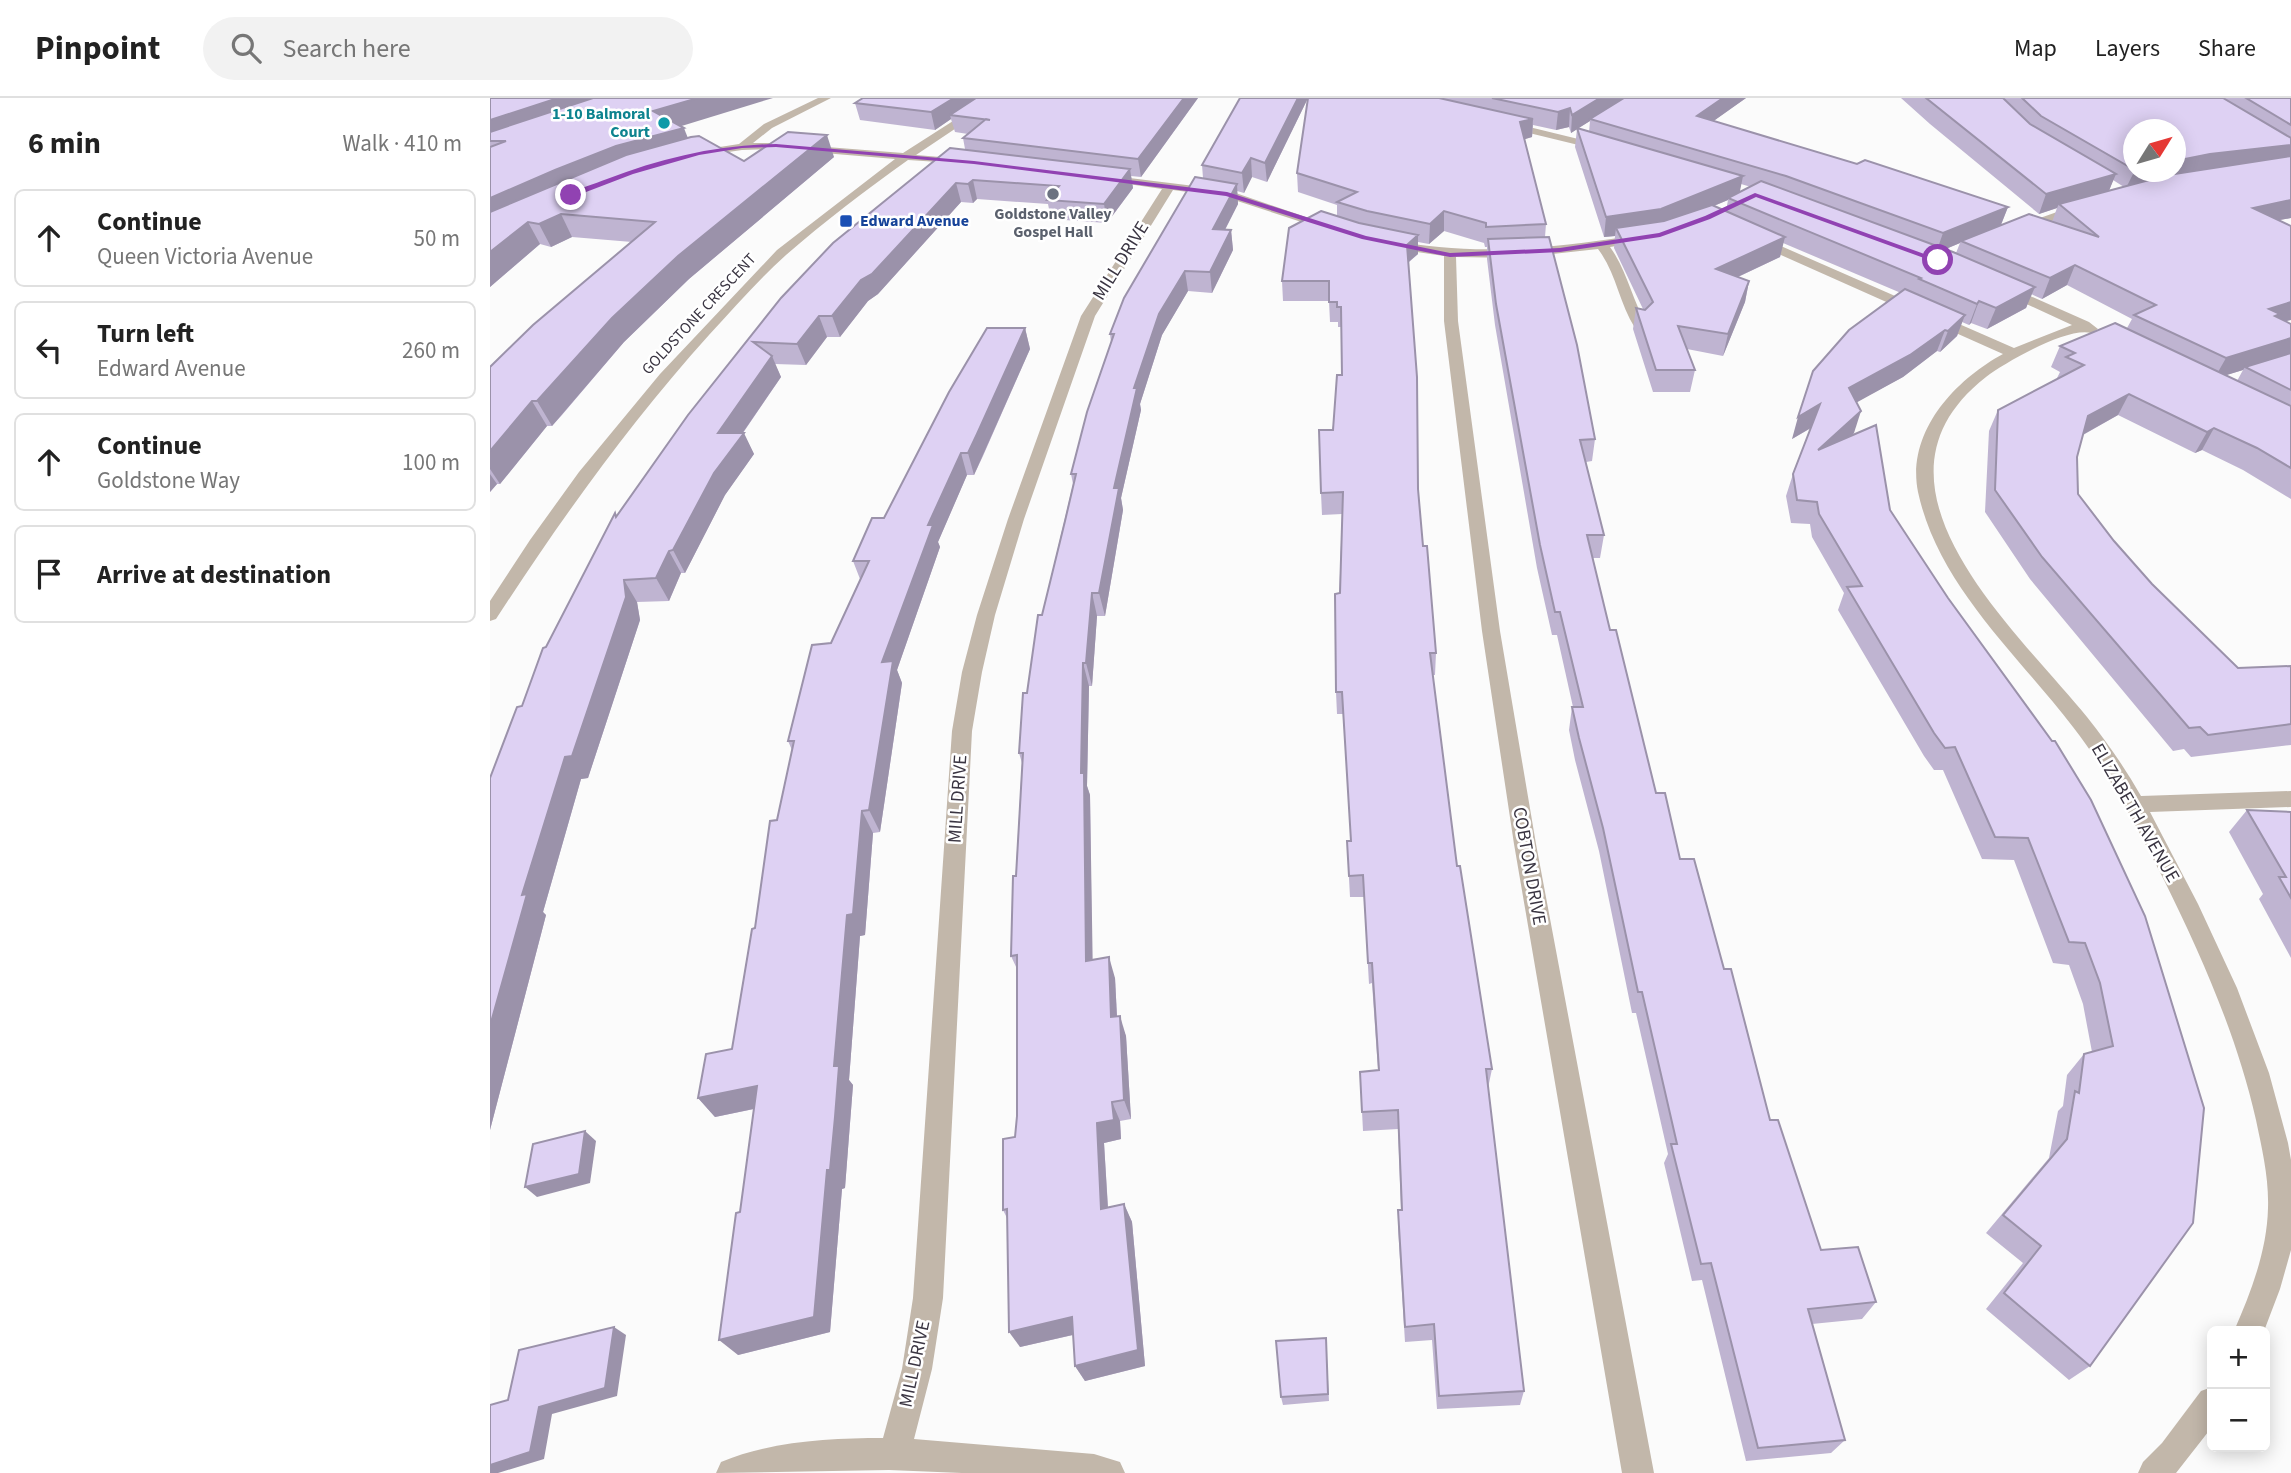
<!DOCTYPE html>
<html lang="en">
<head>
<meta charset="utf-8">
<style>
  body { margin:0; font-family:"Source Sans 3",sans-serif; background:#f2f2f2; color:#222 }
  .controls { position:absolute; right:21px; bottom:21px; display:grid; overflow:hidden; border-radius:10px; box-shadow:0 4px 18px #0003 }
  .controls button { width:63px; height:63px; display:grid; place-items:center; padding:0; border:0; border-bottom:2px solid #e0e0e0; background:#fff; color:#222; font:35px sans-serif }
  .compass { position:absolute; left:1633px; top:21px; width:63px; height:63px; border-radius:50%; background:#fff; box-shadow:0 4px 18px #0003; rotate:53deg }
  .stop { position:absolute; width:21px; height:21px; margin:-16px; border:5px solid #9142b2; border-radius:50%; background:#fff }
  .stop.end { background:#9142b2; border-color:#fff; box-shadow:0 2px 7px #0008 }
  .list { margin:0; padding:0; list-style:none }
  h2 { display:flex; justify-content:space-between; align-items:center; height:91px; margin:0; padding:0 28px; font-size:30px }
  h2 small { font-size:23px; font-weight:400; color:#767676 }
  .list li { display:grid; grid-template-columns:46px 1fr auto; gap:21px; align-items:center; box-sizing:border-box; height:98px; margin:0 14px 14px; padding:0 14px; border:2px solid #e0e0e0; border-radius:10px }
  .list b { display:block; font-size:26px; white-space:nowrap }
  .list p { margin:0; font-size:23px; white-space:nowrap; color:#767676 }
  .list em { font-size:23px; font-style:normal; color:#767676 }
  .icon { flex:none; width:38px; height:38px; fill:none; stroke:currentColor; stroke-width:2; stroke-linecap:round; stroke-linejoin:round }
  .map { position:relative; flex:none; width:1801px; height:1375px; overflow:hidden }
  header { display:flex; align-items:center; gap:42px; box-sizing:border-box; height:98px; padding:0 35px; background:#fff; border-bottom:2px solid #e0e0e0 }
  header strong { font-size:33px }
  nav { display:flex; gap:38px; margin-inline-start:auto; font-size:24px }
  .search { width:490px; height:63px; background:#f2f2f2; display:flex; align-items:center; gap:18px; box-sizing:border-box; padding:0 24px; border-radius:38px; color:#767676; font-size:26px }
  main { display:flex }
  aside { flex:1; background:#fff }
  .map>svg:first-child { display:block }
</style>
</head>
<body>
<header>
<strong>Pinpoint</strong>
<div class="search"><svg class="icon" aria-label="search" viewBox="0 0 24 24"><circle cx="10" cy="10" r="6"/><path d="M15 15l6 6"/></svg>Search here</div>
<nav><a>Map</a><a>Layers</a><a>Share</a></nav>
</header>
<main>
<aside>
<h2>6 min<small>Walk · 410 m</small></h2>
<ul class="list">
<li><svg class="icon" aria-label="ahead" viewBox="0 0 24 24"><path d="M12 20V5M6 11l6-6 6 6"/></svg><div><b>Continue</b><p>Queen Victoria Avenue</p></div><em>50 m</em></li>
<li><svg class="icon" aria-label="left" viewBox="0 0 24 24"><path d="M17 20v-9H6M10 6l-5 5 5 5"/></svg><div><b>Turn left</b><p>Edward Avenue</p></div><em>260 m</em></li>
<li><svg class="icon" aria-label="ahead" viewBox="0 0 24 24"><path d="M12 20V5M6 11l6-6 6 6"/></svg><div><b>Continue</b><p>Goldstone Way</p></div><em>100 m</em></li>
<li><svg class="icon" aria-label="arrive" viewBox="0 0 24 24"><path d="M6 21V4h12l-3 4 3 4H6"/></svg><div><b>Arrive at destination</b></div></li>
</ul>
</aside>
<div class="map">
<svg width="1801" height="1375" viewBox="0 0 1801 1375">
  <rect width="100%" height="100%" fill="#fbfbfb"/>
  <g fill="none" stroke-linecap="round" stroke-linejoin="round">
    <g fill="#c2b7aa" fill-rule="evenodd">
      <path d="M328,0h13l-59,30 -19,15h23l127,10 86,-55h12l-85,57 49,4 6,3 -2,2 -61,-4c-42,30 -83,61 -122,95 -27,24 -52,53 -77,80 -80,89 -148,184 -213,284l-6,2v-20l40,-61 49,-68 81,-98 117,-124 118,-91 -119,-10 -34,1 -48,7 -6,-3 6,-3 45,-7 25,-20z"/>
      <polygon points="1015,23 1117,48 1118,50 1113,53 1011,28 1010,26"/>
      <path d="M615,77l122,15 111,38 -6,4 -107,-35 -52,-7 -78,126 -71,203 -29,96 -13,57 -10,59 -29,567 -11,71 -18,70 180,15 26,8 5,11h-163l-73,-3 -173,3 5,-11c50,-21 109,-24 162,-24l19,-69 11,-71 39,-567 10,-59 15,-57 31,-96 73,-203 81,-127 -61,-9 -2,-2z"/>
      <polygon points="1590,106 1594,107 1594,113 1527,134 1521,130"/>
      <path d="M1153,136l6,4 -2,3 -37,6c17,23 22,53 37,78l-7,4 -5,-1c-16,-25 -19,-56 -37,-79l-82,9 -60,-1 2,64 42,310 36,213 118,629h-32l-108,-629 -32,-213 -38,-310v-65l-54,-8 -6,-4 6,-4c85,17 168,8 253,-6z"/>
      <path d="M1268,138l256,112 58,-23 -74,-34v-6l5,-1 86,38 9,7 -7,4c-24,-6 -85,29 -105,44 -137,107 30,252 101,340 20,25 38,51 54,79l150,-5v16l-141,5 48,92 39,84 32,85 19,70 3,17v90l-11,39 -16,42h-30c17,-39 33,-80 34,-123 1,-30 -6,-59 -12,-88 -19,-84 -54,-163 -92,-240 -27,-53 -54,-105 -91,-153 -56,-73 -135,-142 -155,-235 -12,-60 37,-112 85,-138l-249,-111 -2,-3z"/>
      <polygon points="1722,1289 1722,1329 1686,1375 1648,1375 1653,1364 1672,1345 1711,1293"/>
    </g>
  </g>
  <g fill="#bfb4d1" fill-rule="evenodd">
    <polygon points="0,0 191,28 198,40 254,63 344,59 199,181 134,244 72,317 62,328 57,328 10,386 7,386 0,394 0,269 142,144 82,139 61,149 50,146 0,189"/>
    <polygon points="373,0 708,0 651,79 641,78 643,90 617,125 561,121 558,106 487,101 483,105 471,104 388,196 378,203 350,239 337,239 316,267 285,266 291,279 253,335 264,356 235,397 195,475 191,475 179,503 147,504 150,522 98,680 91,681 53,814 56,817 0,1032 32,608 56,549 125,415 127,418 291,200 475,51 473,40 478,36 465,34 461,21 445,32 370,22 365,5"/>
    <path d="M750,0h506l-33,23 144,43 151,43 -7,18 51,-3 5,-14 -18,6 -109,-90 -29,-26h390v120l-12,2 7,101 5,3v175l-48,-29 -41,-20 -7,3 -77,-38 -35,20 -6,22 1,37 36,47 38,43 86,84 53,-2v79l-100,12 -7,-8 -11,2 -143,-172 -45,-67 4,-81 9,-21 60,-31 -1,-1 3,-6 -9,-5 9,-21 67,-18 5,-9 -65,-34 -25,14 -11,-5 -5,14 -39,21 -16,-6 -2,2 -7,-3 -5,14 -17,16 -3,-1 -34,26 -47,25 -2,31 -4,4 40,73 255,406 -55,450 -21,14 -83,-71 37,-46 -37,-30 63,-75 9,-47 5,-5 4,-31 17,-21 8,-2 -9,-48 -14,-39 -16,-2 -39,-103 -32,-1 -39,-89h-9l-10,-14 -86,-146 6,-17 -32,-56 -2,-13 -19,-1 -5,-27 7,-22 18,-46 -19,11 109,-146 -118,-50 -3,14 -42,20 11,4 -4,21 -22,54 -36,-7 8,21 -5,22h-37l-20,-63 3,-21 7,1 -29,-61 1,-12 -11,1 -29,-90 2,-18 -6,4 -2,-6 -13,3 -23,-5 -1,12 -8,2 22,85 -1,13 50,202 -3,22 -6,1 18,73 -4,23h-7l17,72 46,163 24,66 44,110 46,151 51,130 55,52 -14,17 -50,5 33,116 -14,13 -85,8 -44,-181 -10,1 -28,-118 4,-9 -32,-141h-4l-33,-162 -24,-91 -6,-30 3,-23h1l-16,-72h-5l-15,-67 -42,-243 -8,-66v-12h-2l-1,-4 -40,-12 -15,13 -11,-2v12l-10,9 10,226 5,57 13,107 -1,22h-2l24,191 35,203 -4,19 36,303 -4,14 -83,4 -5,-69 -27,2 -7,-115v-17h3l-3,-81 -35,2 -3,-59 18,-2 -6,-87 -3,1 -5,-87h-14l-3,-56h4l-8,-127h-6l-1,-22 6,-178 -20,1 -1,-22 21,-118v-48h-4v-5h-8l-1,-21h-46l-1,-20 55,-65v-11l-39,-13 -1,-19 11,-75 -41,84 -15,-5 -8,16 -7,-2 1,13 -13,26h6l2,20 -21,43 -24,-2 -26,44 -22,69 1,6 -20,88 2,12 -18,106h-8l-5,70h-3l-2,100 3,9 2,164 23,19 2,38 9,20 5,83 -11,2 1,18 -17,4 4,64 16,-3 8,18 13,144 -60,15 -10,-15 -2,-31 -53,12 -13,-129 -4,-8 12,-73 2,-21v-147l-6,-13 11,-193 -3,-10 8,-60 15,-78 31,-131 -2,-10 40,-132 -1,-8 93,-156 -1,-13zM1100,23l-1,11 -11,-4zM1643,32l42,42h-42zM1623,82l11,7 -15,4zM1251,86l10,3 -12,5zM1238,102l-2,11 -12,-5zM1470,145l-4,10 -10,-4zM1753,272l-6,11 -11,-6z"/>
    <polygon points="535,230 540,251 493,358 484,377 477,377 448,444 450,449 407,572 412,585 390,734 383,735 375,837 370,838 359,982 363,987 359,1038 355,1090 352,1091 340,1234 248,1257 250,1114 264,1011 225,1019 208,1000 242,951 265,830 302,652 298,643 370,481 363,463"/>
    <polygon points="1757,712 1801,714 1801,860 1769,801 1773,796 1739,734"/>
    <polygon points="836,1240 839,1303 793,1307 791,1299"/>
  </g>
  <g fill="#9b92aa">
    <polygon points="68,0 141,0 0,43 0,22"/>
    <polygon points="208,0 283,0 172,34 163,13"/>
    <polygon points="464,0 494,0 460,17 461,21 445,32 441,14"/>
    <polygon points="694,0 708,0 651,79 648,61"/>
    <polygon points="808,0 818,0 777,84 775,65"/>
    <polygon points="1110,0 1138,0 1100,21 1100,23 1081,35 1082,17"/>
    <polygon points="1233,0 1256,0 1204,37 1207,18"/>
    <polygon points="1080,10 1079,29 1066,32 1068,14"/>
    <polygon points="1043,21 1042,39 1029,43 1030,24"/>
    <polygon points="194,30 202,51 0,128 0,100 65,72 126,48"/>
    <polygon points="337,37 344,59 199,181 134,244 62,328 47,303 122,220 188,158"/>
    <polygon points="1801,47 1801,63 1636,90 1644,74 1685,74 1685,63 1720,56"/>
    <polygon points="761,60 762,79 754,95 752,75"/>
    <polygon points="640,71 643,90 617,125 614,106"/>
    <polygon points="1626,76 1618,95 1569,106 1567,110 1549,116 1556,96"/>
    <polygon points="1253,78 1249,98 1238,100 1238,102 1167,131 1126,130 1125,138 1114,139 1116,119"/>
    <polygon points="483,82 487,101 483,105 478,86"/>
    <polygon points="466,85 471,104 388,196 378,203 350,239 342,218 371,182"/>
    <polygon points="747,86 748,106 725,151 723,131"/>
    <polygon points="1801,102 1801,120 1752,129 1763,110"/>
    <polygon points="1518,109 1510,129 1471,143 1470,145 1446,155 1453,135"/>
    <polygon points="954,113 954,133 939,146 940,126"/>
    <polygon points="71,116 82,139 61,149 49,126"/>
    <polygon points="38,124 50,146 0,189 0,154"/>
    <polygon points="741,132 743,152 722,195 720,174"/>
    <polygon points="928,137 928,156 916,166 917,147"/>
    <polygon points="1295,139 1290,159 1222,191 1226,171"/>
    <polygon points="1585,167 1577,187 1552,201 1560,180"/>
    <polygon points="695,173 698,193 672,237 650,306 651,312 631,400 633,412 615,518 609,495 624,390 644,290 669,216"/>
    <polygon points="1259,183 1255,204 1233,258 1238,236"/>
    <polygon points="1545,189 1536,210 1497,231 1506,210"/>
    <polygon points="1489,203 1481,225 1479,227 1487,206"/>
    <polygon points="1801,204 1801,222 1784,226 1779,211"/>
    <polygon points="1475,217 1467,238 1450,254 1458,233"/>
    <polygon points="329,218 337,239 316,267 307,246"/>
    <polygon points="535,230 540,251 484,377 478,355"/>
    <polygon points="1455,232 1447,253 1413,279 1353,312 1359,290"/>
    <polygon points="1801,240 1801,256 1755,269 1753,272 1724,281 1736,260"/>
    <polygon points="282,258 291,279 238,356 228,335"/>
    <polygon points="1639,296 1628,317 1587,340 1598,318"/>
    <polygon points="42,303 57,328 10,386 0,371 0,353"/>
    <polygon points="1330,306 1324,328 1302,341 1308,319"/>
    <polygon points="1371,313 1364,335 1322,374 1328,352"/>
    <polygon points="1724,330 1712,352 1705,355 1717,334"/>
    <polygon points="254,335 264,356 235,397 195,475 183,452 224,375"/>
    <polygon points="471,355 477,377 448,444 450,449 407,572 412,585 390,734 379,712 392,564 438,427"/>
    <polygon points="0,376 7,386 0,394"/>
    <polygon points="179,453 191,475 179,503 166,480"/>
    <polygon points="134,482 147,504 150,522 98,680 91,681 53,814 56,817 0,1032 0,928 32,797 75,659"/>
    <polygon points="602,495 607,518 602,588 596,565"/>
    <polygon points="593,565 599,588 597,688 600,697 603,884 596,863 591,675"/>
    <polygon points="372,713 383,735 375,837 370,838 359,982 363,987 359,1038 355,1090 352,1091 340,1234 248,1257 229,1242 357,817"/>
    <polygon points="619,859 625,880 628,940 621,919"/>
    <polygon points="630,918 636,938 641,1021 634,1002"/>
    <polygon points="267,988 283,1007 225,1019 208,1000"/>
    <polygon points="622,1004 630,1023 631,1041 614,1045 619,1129 611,1111 607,1025"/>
    <polygon points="95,1033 106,1043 100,1085 47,1099 35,1089"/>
    <polygon points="634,1106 642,1124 655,1268 595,1283 585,1268"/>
    <polygon points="582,1219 591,1235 530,1249 519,1234"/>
    <polygon points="124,1229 136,1237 127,1298 62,1316 54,1361 8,1375 0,1375 0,1367 49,1309"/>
  </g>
  <g fill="#ded1f3" stroke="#9b92aa" stroke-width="2">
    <polygon points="0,0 68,0 0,22"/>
    <polygon points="103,0 208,0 163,13 194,30 126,48 65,72 0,100 0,49 16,43 0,43 0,34"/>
    <polygon points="373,0 464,0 441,14 365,5"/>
    <polygon points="486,0 694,0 648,61 473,40 496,21 500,22 460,17"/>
    <polygon points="750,0 808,0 775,65 761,60 752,75 712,67"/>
    <polygon points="818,0 949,0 1043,21 1030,24 1056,126 996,129 996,125 954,113 940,126 877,113 847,104 867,94 807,75"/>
    <polygon points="1002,0 1110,0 1082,17 1080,10 1068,14"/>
    <polygon points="1134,0 1233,0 1207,18 1367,66 1375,62 1518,109 1453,135 1296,78 1100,21"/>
    <polygon points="1436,0 1513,0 1540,26 1626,76 1556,96"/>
    <polygon points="1532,0 1733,0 1801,40 1801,47 1720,56 1685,63 1685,32 1643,32 1643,71 1551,18"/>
    <polygon points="1756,0 1801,0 1801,27"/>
    <polygon points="1087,30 1253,78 1171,111 1116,119"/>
    <polygon points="298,34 337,37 188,158 122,220 47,303 42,303 0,353 0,269 43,227 165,124 71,116 49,126 38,124 0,154 0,114 136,57 201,39 209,38 254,63"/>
    <polygon points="460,50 640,71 614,106 557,102 569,88 483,82 478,86 466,85 382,176 371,182 342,218 329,218 307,246 263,244 282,258 228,335 254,335 224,375 183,452 179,453 166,480 134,482 136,499 82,658 75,659 32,797 37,796 0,928 0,680 27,609 32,608 53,550 56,549 125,415 126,419 198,317 291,200 343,145"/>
    <polygon points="1801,58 1801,102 1763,110 1801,128 1801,204 1779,211 1790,216 1785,218 1801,226 1801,240 1736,260 1644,217 1666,207 1585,167 1560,180 1471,143 1539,116 1609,139 1569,106 1678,77"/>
    <polygon points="705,79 747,86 723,131 741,132 720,174 695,173 669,216 644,290 647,290 624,390 629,390 609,495 602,495 596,565 593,565 591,675 594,675 596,863 619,859 621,919 630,918 634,1002 622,1004 624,1022 607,1025 611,1111 634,1106 648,1252 585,1268 582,1219 519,1234 517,1111 513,1112 513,1041 525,1039 527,1018 527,857 521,858 523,778 526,778 533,655 529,655 533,595 537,595 548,517 552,517 575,423 586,376 581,376 597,314 624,236 620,236 634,200"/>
    <polygon points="1271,83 1463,154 1545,189 1506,210 1489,203 1487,206 1429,181 1431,180 1238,100"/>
    <polygon points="1222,107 1295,139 1226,171 1259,183 1238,236 1188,228 1205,272 1166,272 1146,210 1155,212 1163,204 1126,130 1174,123"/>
    <polygon points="831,113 869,125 928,137 917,147 927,279 928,391 933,448 937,448 946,555 940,555 967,768 970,768 1002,971 996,971 1034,1293 949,1298 944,1226 915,1229 908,1112 912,1112 908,1012 872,1014 870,974 889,972 882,865 878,865 873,777 859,778 857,743 861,743 852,594 846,594 845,496 850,495 853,394 831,395 829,332 843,332 847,277 852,277 851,209 847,209 847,204 839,204 839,183 792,183 799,130"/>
    <polygon points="1059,139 1087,247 1105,341 1090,342 1114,437 1097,437 1120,532 1126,532 1166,695 1175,695 1190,761 1204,761 1234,871 1241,871 1280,1022 1288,1022 1331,1152 1368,1149 1386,1204 1318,1211 1355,1342 1268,1350 1221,1165 1211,1166 1181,1046 1187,1046 1152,894 1148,894 1113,730 1089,640 1082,609 1093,609 1070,514 1065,514 1050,447 1006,206 998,141"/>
    <polygon points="1415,191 1475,217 1458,233 1455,232 1420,257 1359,290 1371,313 1328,352 1386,327 1400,412 1458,500 1562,643 1565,643 1601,702 1655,818 1714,1010 1703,1125 1600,1268 1514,1195 1551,1148 1513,1117 1577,1041 1585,993 1589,995 1594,956 1623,948 1610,885 1595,845 1579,844 1538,740 1505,739 1465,649 1455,650 1444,635 1357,489 1372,488 1329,416 1327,404 1307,402 1303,376 1330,306 1308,319 1323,273 1359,232"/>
    <polygon points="1625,225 1801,308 1801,370 1767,350 1724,330 1717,334 1639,296 1598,318 1587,359 1588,396 1624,443 1662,486 1748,570 1801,568 1801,626 1718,637 1710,629 1699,630 1552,459 1505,392 1508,312 1594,267 1576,259 1585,255 1570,248"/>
    <polygon points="497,230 535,230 487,336 478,355 471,355 438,427 443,427 392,564 403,563 379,712 372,713 363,816 357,817 344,968 349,968 345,1019 340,1072 337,1072 324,1219 229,1242 246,1115 250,1114 267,988 208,1000 216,956 242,951 262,831 265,830 280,723 287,722 304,643 298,643 322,547 341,545 379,463 363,463 382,420 394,420 459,294"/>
    <polygon points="1801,255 1801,292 1755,269"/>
    <polygon points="1757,712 1801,714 1801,800 1789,779 1796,779"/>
    <polygon points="95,1033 89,1076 35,1089 43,1046"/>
    <polygon points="124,1229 115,1290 49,1309 40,1354 0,1367 0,1307 18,1302 29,1252"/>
    <polygon points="836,1240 838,1296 791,1299 786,1243"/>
  </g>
  <path fill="#9142b2" d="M286,46l198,17 253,31 139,44 84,17 110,-5 99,-15 46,-17 50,-23 186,67 -6,2 -179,-65 -46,22 -50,18 -100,15 -110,5 -88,-18 -136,-43 -252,-32 -198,-17 -34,1 -43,7 -66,19 -60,23 -5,-2c11,-7 26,-11 39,-16 55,-21 110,-34 169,-35z"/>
  <circle fill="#0f9aa8" stroke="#fff" stroke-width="2.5" cx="174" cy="25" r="7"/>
  <circle fill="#6b7280" stroke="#fff" stroke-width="2.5" cx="563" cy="96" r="7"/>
  <rect fill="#1a4fb4" stroke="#fff" stroke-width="2.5" x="349" y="116" width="14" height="14" rx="3.5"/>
  <g text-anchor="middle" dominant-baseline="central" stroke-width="5" stroke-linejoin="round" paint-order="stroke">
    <g font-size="16" font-weight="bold" fill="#0d838f" stroke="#fff" text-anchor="end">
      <text x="160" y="16">1-10 Balmoral<tspan x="160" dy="18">Court</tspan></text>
    </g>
    <g font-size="16" font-weight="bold" fill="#5b616d" stroke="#fff">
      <text x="563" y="116">Goldstone Valley<tspan x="563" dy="18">Gospel Hall</tspan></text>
    </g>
    <g font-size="16" font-weight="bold" fill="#164399" stroke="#fff" text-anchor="start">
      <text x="370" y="123">Edward Avenue</text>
    </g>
    <g font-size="16" fill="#3a3542" stroke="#fff">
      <text transform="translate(209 216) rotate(-47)">GOLDSTONE CRESCENT</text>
    </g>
    <g font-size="19" fill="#3a3542" stroke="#fff">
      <text transform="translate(631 163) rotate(-58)">MILL DRIVE</text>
      <text transform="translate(468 701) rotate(-86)">MILL DRIVE</text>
      <text transform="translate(1645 715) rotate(60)">ELIZABETH AVENUE</text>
      <text transform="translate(1039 768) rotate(80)">COBTON DRIVE</text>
      <text transform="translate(425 1266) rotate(-78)">MILL DRIVE</text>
    </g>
  </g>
</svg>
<div class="controls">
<button>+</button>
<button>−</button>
</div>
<svg class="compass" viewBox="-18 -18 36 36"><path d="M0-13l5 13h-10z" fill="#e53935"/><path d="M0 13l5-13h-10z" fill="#767676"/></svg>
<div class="stop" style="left:1448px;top:162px"></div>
<div class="stop end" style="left:81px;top:97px"></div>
</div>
</main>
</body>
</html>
